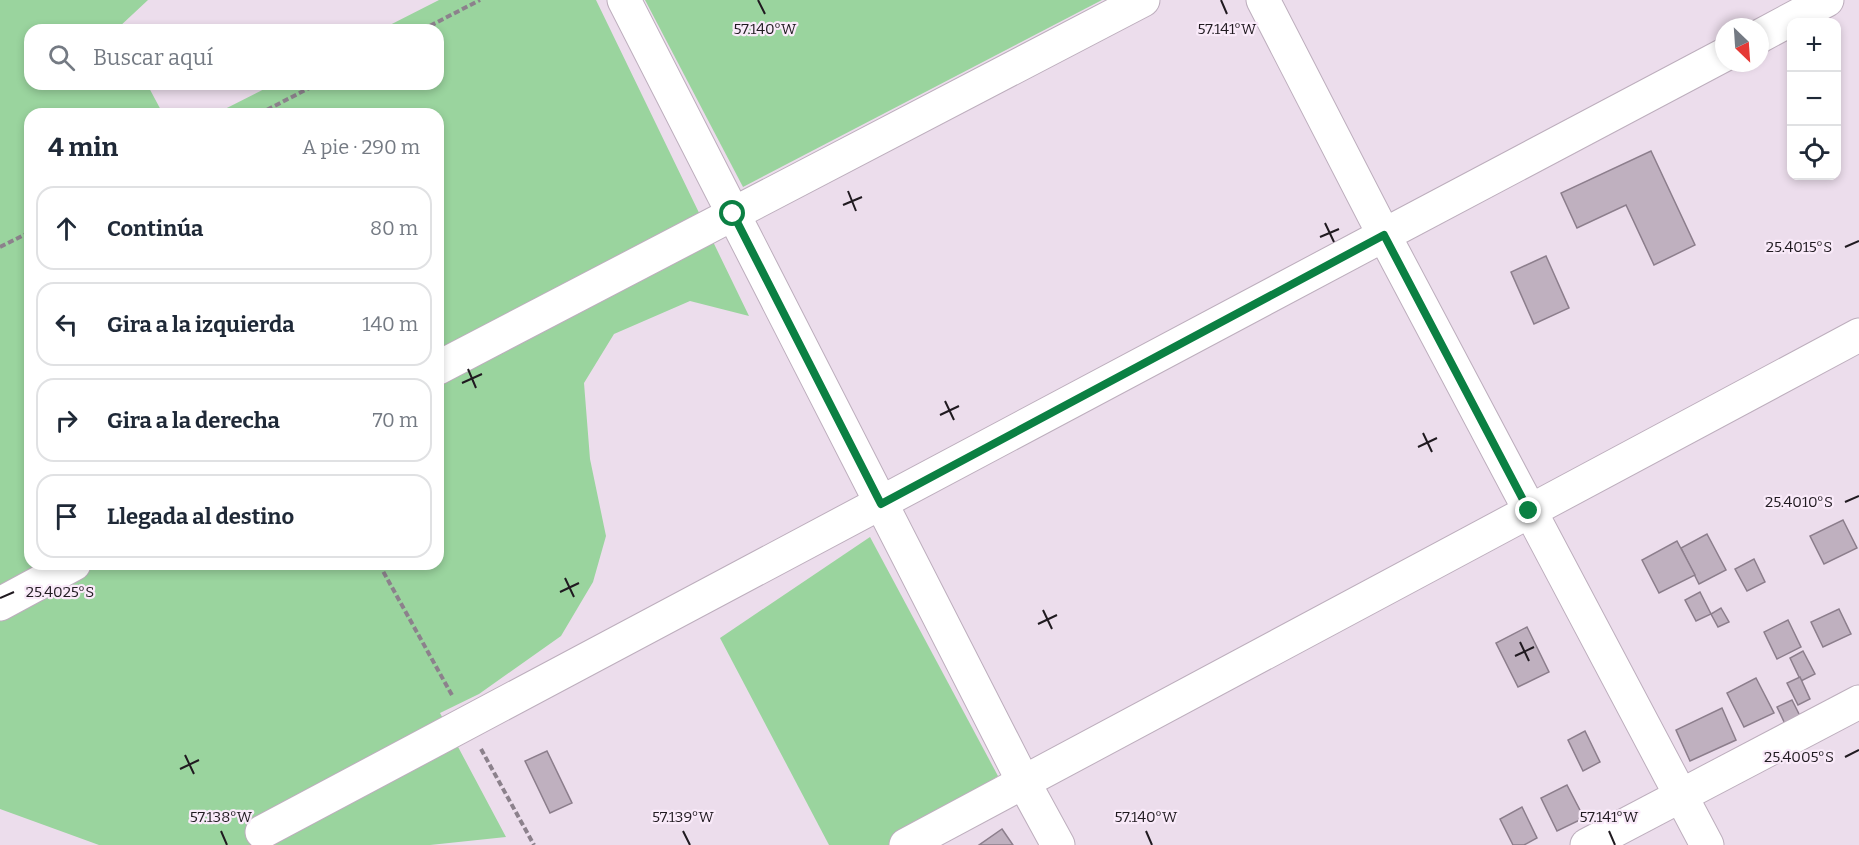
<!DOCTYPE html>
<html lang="es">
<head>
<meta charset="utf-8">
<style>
  body { margin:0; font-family:Bitter,serif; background:#f6f6f7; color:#1f2937 }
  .controls { position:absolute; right:18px; top:18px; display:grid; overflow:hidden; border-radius:12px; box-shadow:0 3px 9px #0003 }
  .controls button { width:54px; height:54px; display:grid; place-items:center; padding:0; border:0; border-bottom:2px solid #e0e1e3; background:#fff; color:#1f2937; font:30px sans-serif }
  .compass { position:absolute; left:1715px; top:18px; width:54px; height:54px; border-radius:50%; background:#fff; box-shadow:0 3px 9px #0003; rotate:155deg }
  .stop { position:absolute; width:18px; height:18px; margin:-14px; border:4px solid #0b8043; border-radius:50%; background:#fff }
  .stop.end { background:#0b8043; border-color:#fff; box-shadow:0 2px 6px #0008 }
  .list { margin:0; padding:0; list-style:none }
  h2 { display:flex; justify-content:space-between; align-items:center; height:78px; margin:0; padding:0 24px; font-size:26px }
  h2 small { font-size:20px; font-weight:400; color:#747a83 }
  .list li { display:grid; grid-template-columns:39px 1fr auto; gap:18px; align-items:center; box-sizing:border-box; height:84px; margin:0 12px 12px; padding:0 12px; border:2px solid #e0e1e3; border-radius:18px }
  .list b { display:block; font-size:22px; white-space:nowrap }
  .list em { font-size:20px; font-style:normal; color:#747a83 }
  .icon { flex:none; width:33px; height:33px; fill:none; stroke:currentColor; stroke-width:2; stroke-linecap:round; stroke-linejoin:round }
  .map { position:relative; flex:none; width:1859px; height:845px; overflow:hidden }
  .search { position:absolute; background:#fff; box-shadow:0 3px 9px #0003; left:24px; top:24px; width:420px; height:66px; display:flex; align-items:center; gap:15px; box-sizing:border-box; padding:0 21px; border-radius:18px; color:#747a83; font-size:22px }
  .panel { position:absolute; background:#fff; box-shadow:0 3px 9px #0003; left:24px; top:108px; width:420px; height:462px; border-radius:18px }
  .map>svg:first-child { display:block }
</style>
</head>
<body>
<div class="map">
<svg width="1859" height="845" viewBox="0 0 1859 845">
  <rect width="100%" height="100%" fill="#ecddec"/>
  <g fill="#9ad49e">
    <polygon points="0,0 148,0 118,28 119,30 30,30 30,84 147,84 163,114 30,114 30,564 438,564 438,114 215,114 274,84 438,84 438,30 380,30 439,0 596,0 749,316 690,301 614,334 584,383 590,459 606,536 593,582 561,636 479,694 440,713 506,837 430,845 99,845 0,809"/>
    <polygon points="645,0 1102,0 743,187"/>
    <polygon points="870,537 998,776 893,845 829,845 720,638"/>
  </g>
  <g fill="#bfb0bf" stroke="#8c7e8c" stroke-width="1.5">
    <polygon points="1651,151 1695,245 1654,265 1626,205 1577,228 1561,193"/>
    <polygon points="1546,256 1569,308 1534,324 1511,272"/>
    <polygon points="1843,520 1857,548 1824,564 1810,536"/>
    <polygon points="1707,534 1726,570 1699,584 1681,548"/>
    <polygon points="1677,541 1695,575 1659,593 1642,560"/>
    <polygon points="1754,559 1765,582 1747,591 1735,569"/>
    <polygon points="1700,592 1711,614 1696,621 1685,600"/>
    <polygon points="1721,608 1729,622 1718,627 1711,614"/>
    <polygon points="1839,609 1851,634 1823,647 1811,622"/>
    <polygon points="1788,620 1801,647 1777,659 1764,632"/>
    <polygon points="1527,627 1549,672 1518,687 1496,643"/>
    <polygon points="1803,651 1815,674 1801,681 1790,658"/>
    <polygon points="1800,677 1810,699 1798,705 1787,683"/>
    <polygon points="1756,678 1774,713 1744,727 1727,693"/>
    <polygon points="1792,700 1801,718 1786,726 1777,707"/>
    <polygon points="1722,708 1736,740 1690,761 1676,730"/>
    <polygon points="1585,731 1600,762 1583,771 1568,740"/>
    <polygon points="547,751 572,803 550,813 525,761"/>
    <polygon points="1567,785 1584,818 1557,831 1541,798"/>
    <polygon points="1522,807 1537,838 1524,845 1513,845 1500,819"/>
    <polygon points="1002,829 1013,845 979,845"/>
  </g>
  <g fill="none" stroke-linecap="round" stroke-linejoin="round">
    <defs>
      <g id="street">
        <polyline points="624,0 1023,781 1058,845"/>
        <polyline points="1760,36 1827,0"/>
        <polyline points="438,368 1143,0"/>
        <polyline points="0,604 74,564"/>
        <polyline points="262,832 1384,235 1263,0"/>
        <polyline points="906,845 1859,335"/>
        <polyline points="1587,845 1859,702"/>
        <polyline points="1707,845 1384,235 1724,55"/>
      </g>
    </defs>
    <use href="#street" stroke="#bdaebd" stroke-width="35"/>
    <g stroke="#8c818c" stroke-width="4" stroke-dasharray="6 3" stroke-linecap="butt">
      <polyline points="422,30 480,0"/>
      <polyline points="259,114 317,84"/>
      <polyline points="0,247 30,232"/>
      <polyline points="379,564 453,697"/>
      <polyline points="481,749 534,845"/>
    </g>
    <use href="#street" stroke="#fff" stroke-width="33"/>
  </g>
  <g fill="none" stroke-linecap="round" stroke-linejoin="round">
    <polyline stroke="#0b8043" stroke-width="8" points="733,214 881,504 1384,235 1529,511"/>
  </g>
  <path fill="none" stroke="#201a20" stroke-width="2" d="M758,0l7,14M1221,0l6,14M848,191l8,20M843,205l19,-8M1325,223l9,19M1320,237l19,-8M1845,247l14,-6M468,369l8,19M462,383l20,-9M945,401l9,19M940,415l19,-9M1423,433l9,19M1418,447l19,-9M1845,502l14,-6M565,578l9,19M560,592l19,-9M0,598l14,-6M1043,610l9,19M1038,624l19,-9M1520,642l9,19M1515,656l19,-9M185,755l9,19M1845,757l14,-7M180,769l19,-9M221,831l6,14M683,831l7,14M1146,831l6,14M1609,831l6,14"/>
  <g font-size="15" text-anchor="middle" fill="#201a20" stroke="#f9eaf9" stroke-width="4.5" stroke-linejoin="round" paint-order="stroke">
    <text x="765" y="34">57.140°W</text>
    <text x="1227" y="34">57.141°W</text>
    <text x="1799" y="252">25.4015°S</text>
    <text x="1799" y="507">25.4010°S</text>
    <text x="60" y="597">25.4025°S</text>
    <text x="1799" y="762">25.4005°S</text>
    <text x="221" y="822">57.138°W</text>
    <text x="683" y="822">57.139°W</text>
    <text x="1146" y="822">57.140°W</text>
    <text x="1609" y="822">57.141°W</text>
  </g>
</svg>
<div class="controls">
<button>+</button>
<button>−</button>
<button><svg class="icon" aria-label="locate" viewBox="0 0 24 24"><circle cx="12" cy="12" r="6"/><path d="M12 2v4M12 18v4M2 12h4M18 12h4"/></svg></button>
</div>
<svg class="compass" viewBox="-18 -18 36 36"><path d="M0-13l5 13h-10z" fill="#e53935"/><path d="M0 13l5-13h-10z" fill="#747a83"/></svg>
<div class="stop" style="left:733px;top:214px"></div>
<div class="stop end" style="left:1529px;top:511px"></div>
<div class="search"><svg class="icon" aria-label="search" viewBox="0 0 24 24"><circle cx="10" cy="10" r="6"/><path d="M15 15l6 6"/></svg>Buscar aquí</div>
<section class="panel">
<h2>4 min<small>A pie · 290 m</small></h2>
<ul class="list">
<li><svg class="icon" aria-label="ahead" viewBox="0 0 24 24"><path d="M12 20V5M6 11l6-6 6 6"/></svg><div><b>Continúa</b></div><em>80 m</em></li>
<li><svg class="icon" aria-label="left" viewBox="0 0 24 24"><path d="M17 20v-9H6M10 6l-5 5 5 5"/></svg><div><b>Gira a la izquierda</b></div><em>140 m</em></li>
<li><svg class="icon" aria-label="right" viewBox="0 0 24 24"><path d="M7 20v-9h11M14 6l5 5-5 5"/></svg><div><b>Gira a la derecha</b></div><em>70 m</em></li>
<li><svg class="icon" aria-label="arrive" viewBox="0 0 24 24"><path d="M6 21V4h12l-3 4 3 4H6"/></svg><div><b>Llegada al destino</b></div></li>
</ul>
</section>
</div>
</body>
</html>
